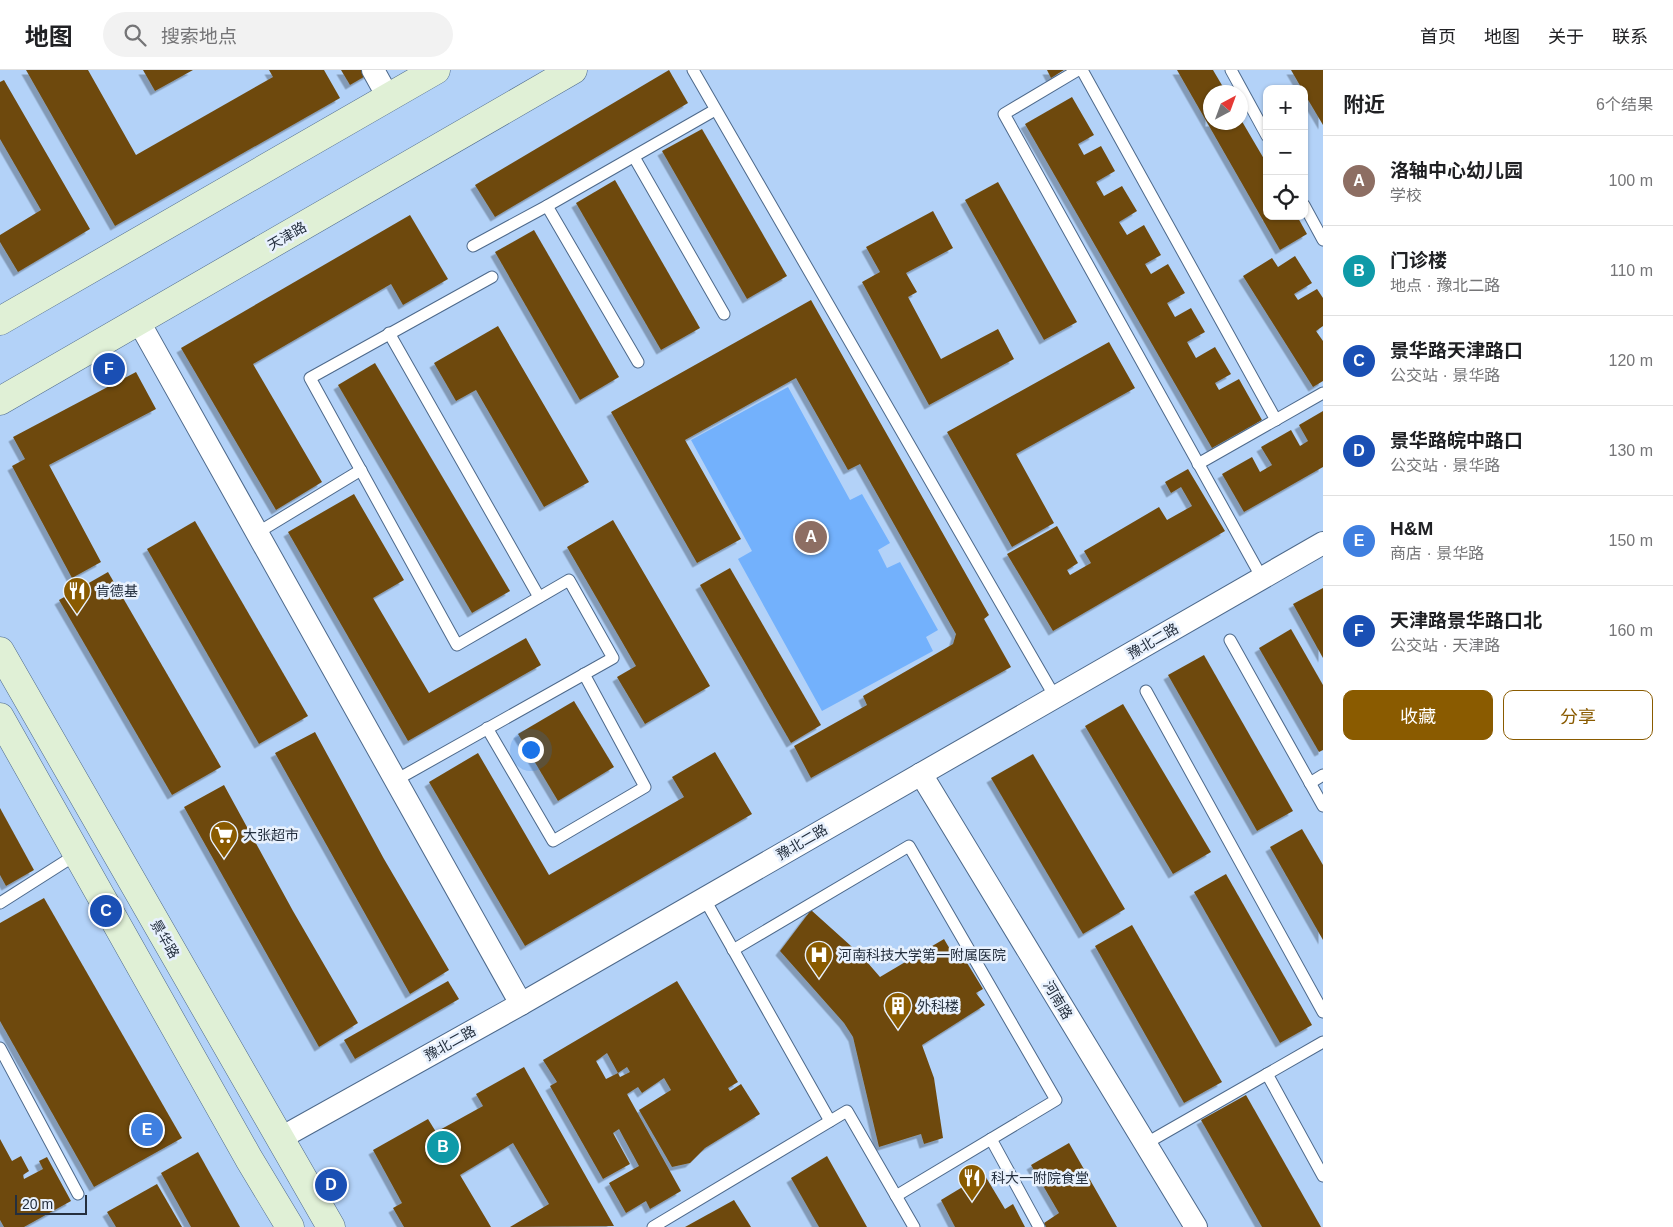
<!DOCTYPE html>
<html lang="zh">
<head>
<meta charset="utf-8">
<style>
  body { margin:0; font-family:Helvetica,"Noto Sans SC",sans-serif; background:#f2f2f2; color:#202124 }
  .controls { position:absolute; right:15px; top:15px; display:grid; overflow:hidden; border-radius:10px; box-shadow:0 1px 4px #0004 }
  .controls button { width:45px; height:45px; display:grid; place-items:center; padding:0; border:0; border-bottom:1px solid #e0e0e0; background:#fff; color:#202124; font:25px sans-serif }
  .compass { position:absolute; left:1203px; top:15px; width:45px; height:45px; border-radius:50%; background:#fff; box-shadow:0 1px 4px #0004; rotate:41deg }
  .scale { position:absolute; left:15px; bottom:12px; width:72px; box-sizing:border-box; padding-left:5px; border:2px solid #242f3e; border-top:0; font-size:14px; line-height:18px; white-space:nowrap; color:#242f3e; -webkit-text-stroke:4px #e8f1fd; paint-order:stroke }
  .you { position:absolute; left:530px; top:679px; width:18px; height:18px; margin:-12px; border:4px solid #fff; border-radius:50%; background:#1a73e8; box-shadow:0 0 0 8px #1a73e833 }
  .badge { display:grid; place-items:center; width:32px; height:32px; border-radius:50%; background:#8a5b00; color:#fff; font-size:16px; font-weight:700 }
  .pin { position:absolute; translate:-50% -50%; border:2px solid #fff; box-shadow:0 1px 5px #0006 }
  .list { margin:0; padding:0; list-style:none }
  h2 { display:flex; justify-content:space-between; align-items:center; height:65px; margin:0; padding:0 20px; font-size:21px }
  h2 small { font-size:16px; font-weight:400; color:#757577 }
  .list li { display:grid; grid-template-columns:32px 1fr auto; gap:15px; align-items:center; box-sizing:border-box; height:90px; padding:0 20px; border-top:1px solid #e0e0e0 }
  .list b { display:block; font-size:19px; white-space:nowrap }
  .list p { margin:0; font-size:16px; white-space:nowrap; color:#757577 }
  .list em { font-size:16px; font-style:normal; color:#757577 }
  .actions { display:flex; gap:10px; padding:15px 20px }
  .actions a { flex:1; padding:11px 0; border:1px solid #8a5b00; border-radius:10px; text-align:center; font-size:18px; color:#8a5b00 }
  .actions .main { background:#8a5b00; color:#fff }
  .icon { flex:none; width:28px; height:28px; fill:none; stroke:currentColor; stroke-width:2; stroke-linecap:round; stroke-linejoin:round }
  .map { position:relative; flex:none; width:1323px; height:1157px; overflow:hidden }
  header { display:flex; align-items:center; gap:30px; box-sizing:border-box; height:70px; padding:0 25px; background:#fff; border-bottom:1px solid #e0e0e0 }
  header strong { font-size:24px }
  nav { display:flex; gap:28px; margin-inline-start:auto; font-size:18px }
  .search { width:350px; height:45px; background:#f2f2f2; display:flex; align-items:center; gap:12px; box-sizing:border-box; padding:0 18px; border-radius:28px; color:#757577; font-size:19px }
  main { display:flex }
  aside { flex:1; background:#fff }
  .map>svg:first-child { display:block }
</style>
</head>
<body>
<header>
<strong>地图</strong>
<div class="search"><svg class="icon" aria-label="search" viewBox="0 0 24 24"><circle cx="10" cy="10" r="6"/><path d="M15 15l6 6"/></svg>搜索地点</div>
<nav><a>首页</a><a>地图</a><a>关于</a><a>联系</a></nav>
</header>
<main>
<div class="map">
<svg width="1323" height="1157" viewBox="0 0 1323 1157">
  <defs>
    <filter id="shadow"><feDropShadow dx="-4.5" dy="4.5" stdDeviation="0" flood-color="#0004"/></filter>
  </defs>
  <rect width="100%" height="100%" fill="#b3d2f8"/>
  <polygon fill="#73b1fc" points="788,317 850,430 862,424 890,473 878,480 887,498 900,492 938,560 926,567 933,581 822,641 738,489 752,481 691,370"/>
  <g fill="#6e4a0f" fill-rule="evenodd" filter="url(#shadow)">
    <polygon points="26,0 88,0 136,85 273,7 269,0 324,0 340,28 115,156"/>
    <polygon points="143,0 193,0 155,21"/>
    <polygon points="341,0 367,0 369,4 350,15"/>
    <polygon points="669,0 688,33 495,147 475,115"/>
    <polygon points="1047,0 1064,0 1051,8"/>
    <polygon points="1177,0 1213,0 1226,22 1210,22 1210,52 1240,52 1240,48 1267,94 1267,146 1297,146 1307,164 1280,180"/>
    <polygon points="1291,0 1323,0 1323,55 1304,23 1304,19 1302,19"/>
    <polygon points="4,10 90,159 18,202 0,172 0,165 41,140 0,69 0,12"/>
    <polygon points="1072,27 1094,65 1078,74 1084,85 1101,76 1115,101 1096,112 1104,126 1122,116 1137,141 1119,152 1127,165 1144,155 1161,185 1145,194 1151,204 1168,194 1185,223 1167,233 1175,247 1191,238 1205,262 1187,272 1196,288 1215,277 1231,304 1215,313 1219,320 1239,309 1262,350 1212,378 1025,54"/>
    <polygon points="702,59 787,206 747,229 662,81"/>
    <polygon points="615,110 700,258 661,280 576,133"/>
    <polygon points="998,112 1077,252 1044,270 965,130"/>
    <polygon points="933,141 953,178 906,203 917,222 908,227 941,289 998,259 1014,289 929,335 862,212 880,202 866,177"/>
    <polygon points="410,145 448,209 403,235 391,214 253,294 322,412 276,440 181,278"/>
    <polygon points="534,160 619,307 580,330 495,182"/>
    <polygon points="1295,186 1312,213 1294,224 1298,230 1317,219 1323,228 1323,256 1316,261 1323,271 1323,311 1313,317 1243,206 1272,188 1278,197"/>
    <polygon points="811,230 989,545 984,549 1011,597 811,708 794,676 867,635 863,626 953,574 956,564 860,394 848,400 796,308 685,370 741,469 697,493 611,342"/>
    <polygon points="498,256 589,412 544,437 476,320 456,331 434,293"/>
    <polygon points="1109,272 1135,318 1016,384 1054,453 1012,477 947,362"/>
    <polygon points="375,293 510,521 472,543 338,315"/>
    <polygon points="136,302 156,339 49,395 101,492 72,508 12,396 25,389 13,367"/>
    <polygon points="1323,341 1323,397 1244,442 1222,404 1252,387 1260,402 1272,395 1261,377 1291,360 1300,376 1308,371 1299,355"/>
    <polygon points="1188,399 1225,461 1053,561 1007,484 1057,456 1078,493 1067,500 1070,505 1091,493 1084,481 1159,437 1167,450 1192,436 1181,417 1171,423 1165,412"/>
    <polygon points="354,424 404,510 373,528 429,623 526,568 541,595 408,671 288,462"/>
    <polygon points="613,450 710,616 645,654 617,607 636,596 567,477"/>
    <polygon points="195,451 308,646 259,674 147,479"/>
    <polygon points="730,498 821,655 791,673 700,515"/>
    <polygon points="108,502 221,697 172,725 59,530"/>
    <polygon points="1323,518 1323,588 1293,534"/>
    <polygon points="1291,559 1323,615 1323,680 1319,682 1259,578"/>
    <polygon points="1204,585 1293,741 1257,761 1168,605"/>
    <polygon points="574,631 614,697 558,731 518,664"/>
    <polygon points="1123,634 1211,782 1173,804 1085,656"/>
    <polygon points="315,662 384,789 449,900 410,924 275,683"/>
    <polygon points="715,682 752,744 525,876 429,712 478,683 549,805 684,727 672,707"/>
    <polygon points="1033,684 1125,839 1083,864 991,708"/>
    <polygon points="224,715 293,841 358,953 319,977 184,737"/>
    <polygon points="0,738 34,800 6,816 0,805"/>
    <polygon points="1302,759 1323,795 1323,870 1270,777"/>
    <polygon points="1226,804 1312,955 1280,973 1194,822"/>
    <polygon points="44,828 182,1068 94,1117 0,951 0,853"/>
    <polygon points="811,840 861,885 880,907 944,869 954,886 961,883 983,919 976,923 985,935 922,975 934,1008 943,1068 924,1074 921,1064 879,1077 853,967 844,953 780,881"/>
    <polygon points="1132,855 1222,1012 1184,1033 1095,876"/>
    <polygon points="448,911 459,929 355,989 344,970"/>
    <path d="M677,911l61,101 -10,6 2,3 11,-7 19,30 -55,34 -15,15 -18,4 -33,-57 32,-20 -7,-12 -22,15 -4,-6 -11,7 54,97 -31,18 -4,-8 -20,12 -17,-30 30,-17 -20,-37 -6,4 17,31 -27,15 -53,-93 7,-4 -14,-22zM607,983l11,20 9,-6 3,5 -10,5 -2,-4 -12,6 -10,-18z"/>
    <polygon points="524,997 614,1156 510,1157 549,1134 513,1073 460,1105 491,1157 404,1157 393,1138 402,1133 373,1080 428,1049 436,1062 483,1036 476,1024"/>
    <polygon points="1246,1025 1321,1157 1262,1157 1201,1050"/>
    <polygon points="0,1069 12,1091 21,1086 29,1101 23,1105 24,1109 43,1099 39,1091 47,1087 71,1131 24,1157 4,1157 0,1150"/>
    <polygon points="1069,1073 1117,1157 1046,1157 1044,1153 1059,1143 1031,1095"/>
    <polygon points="198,1082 240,1157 191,1157 161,1103"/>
    <polygon points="827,1086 867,1157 819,1157 791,1108"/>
    <polygon points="984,1104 1005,1139 1013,1134 1025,1157 955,1157 941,1130"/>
    <polygon points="157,1114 182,1157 116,1157 107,1142"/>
    <polygon points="734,1130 751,1157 685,1157"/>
  </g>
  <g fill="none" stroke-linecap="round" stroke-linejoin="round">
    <defs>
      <g id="service">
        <polyline points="693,0 1055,627"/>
        <polyline points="1078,0 1004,44 1262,508"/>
        <polyline points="1082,0 1276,350"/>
        <polyline points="1231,0 1267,66"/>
        <polyline points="634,87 724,244"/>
        <polyline points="1304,135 1323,170"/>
        <polyline points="547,136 638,292"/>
        <polyline points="473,176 547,136 715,40"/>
        <polyline points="389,263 539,527"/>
        <polyline points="1198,394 1323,323"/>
        <polyline points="257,463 361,400"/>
        <polyline points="1230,570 1323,736"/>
        <polyline points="1146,621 1323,942"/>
        <polyline points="487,658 553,771 645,717 584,604"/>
        <polyline points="396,710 613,588 569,510 457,575 310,308 492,207"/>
        <polyline points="1310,713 1323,705"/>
        <polyline points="704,828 830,1051"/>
        <polyline points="0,833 77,784"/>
        <polyline points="733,880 909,776 1056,1030 896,1126"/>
        <polyline points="0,978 78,1124"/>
        <polyline points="1267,1004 1323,1106"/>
        <polyline points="991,1069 1039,1157"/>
        <polyline points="1145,1074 1323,972"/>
        <polyline points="653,1157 847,1041 914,1157"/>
      </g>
      <g id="minor">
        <polyline points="373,0 388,27"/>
        <polyline points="139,252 521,934"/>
        <polyline points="921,704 1196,1157"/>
        <polyline points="279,1069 521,934 1323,473"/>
      </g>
      <g id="secondary">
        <polyline points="0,251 436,0"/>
        <polyline points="0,331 573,0"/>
        <polyline points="0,581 331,1157"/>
        <polyline points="0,647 249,1089 290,1157"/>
      </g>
    </defs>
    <use href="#service" stroke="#4d698b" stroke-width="13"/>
    <use href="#minor" stroke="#4d698b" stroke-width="24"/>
    <use href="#secondary" stroke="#4d698b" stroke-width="29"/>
    <use href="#service" stroke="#fff" stroke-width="11"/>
    <use href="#minor" stroke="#fff" stroke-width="22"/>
    <use href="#secondary" stroke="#e0f0d6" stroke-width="28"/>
  </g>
  <defs>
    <symbol id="restaurant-pin" viewBox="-11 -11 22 30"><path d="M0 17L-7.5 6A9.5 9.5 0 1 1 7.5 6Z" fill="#8a5b00" stroke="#e8f1fd"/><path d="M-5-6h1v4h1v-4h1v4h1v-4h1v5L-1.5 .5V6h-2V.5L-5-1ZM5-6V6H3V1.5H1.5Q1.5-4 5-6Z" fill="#fff"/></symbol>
    <symbol id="supermarket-pin" viewBox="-11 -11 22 30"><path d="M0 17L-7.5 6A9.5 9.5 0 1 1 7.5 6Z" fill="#8a5b00" stroke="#e8f1fd"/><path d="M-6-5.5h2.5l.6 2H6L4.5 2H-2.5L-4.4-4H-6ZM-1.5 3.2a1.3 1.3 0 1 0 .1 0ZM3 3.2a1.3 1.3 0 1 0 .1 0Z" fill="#fff"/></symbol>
    <symbol id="hospital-pin" viewBox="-11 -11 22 30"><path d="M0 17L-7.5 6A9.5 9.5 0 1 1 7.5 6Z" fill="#8a5b00" stroke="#e8f1fd"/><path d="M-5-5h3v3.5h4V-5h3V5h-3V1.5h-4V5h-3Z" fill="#fff"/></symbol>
    <symbol id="building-pin" viewBox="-11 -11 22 30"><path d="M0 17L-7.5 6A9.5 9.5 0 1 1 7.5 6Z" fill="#8a5b00" stroke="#e8f1fd"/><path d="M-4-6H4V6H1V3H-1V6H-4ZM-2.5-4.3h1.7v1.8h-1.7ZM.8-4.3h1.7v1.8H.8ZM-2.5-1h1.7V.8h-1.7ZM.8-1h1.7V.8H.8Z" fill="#fff"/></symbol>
  </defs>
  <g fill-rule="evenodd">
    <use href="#restaurant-pin" x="61" y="505" width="32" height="43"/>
    <use href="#supermarket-pin" x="208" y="749" width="32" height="43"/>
    <use href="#hospital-pin" x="803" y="869" width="32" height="43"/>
    <use href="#building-pin" x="882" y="920" width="32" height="43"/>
    <use href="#restaurant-pin" x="956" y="1092" width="32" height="43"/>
  </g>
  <g text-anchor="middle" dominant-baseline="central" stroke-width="5" stroke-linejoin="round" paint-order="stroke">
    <g font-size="14" fill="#242f3e" stroke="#e8f1fd">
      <text transform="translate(287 166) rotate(-30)">天津路</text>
      <text transform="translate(1153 571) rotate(-30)">豫北二路</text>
      <text transform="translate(802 772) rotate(-30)">豫北二路</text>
      <text transform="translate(165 869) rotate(60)">景华路</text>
      <text transform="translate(1058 930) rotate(59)">河南路</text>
      <text transform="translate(450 973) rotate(-29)">豫北二路</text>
    </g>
    <g font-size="14" fill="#242f3e" stroke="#e8f1fd" text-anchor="start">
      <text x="96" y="521">肯德基</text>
      <text x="243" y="765">大张超市</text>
      <text x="838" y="885">河南科技大学第一附属医院</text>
      <text x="917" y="936">外科楼</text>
      <text x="991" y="1108">科大一附院食堂</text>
    </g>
  </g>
</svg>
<div class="controls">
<button>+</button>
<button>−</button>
<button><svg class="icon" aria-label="locate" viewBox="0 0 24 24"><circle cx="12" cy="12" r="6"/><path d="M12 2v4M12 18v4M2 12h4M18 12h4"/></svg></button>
</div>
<svg class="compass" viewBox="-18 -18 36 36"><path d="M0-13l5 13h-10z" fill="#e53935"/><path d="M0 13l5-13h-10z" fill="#757577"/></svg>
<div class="scale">20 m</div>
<div class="you"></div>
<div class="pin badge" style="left:811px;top:467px;background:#8d6e63">A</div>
<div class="pin badge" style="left:443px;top:1077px;background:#0f9aa8">B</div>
<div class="pin badge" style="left:106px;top:841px;background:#1a4fb4">C</div>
<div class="pin badge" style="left:331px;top:1115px;background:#1a4fb4">D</div>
<div class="pin badge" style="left:147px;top:1060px;background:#3f7fe0">E</div>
<div class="pin badge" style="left:109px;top:299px;background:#1a4fb4">F</div>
</div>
<aside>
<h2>附近<small>6个结果</small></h2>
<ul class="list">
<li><span class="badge" style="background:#8d6e63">A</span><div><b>洛轴中心幼儿园</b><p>学校</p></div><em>100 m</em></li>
<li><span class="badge" style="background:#0f9aa8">B</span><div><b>门诊楼</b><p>地点 · 豫北二路</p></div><em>110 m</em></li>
<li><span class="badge" style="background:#1a4fb4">C</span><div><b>景华路天津路口</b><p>公交站 · 景华路</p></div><em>120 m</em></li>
<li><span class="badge" style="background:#1a4fb4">D</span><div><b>景华路皖中路口</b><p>公交站 · 景华路</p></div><em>130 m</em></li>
<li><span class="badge" style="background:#3f7fe0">E</span><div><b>H&amp;M</b><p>商店 · 景华路</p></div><em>150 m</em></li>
<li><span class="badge" style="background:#1a4fb4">F</span><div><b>天津路景华路口北</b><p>公交站 · 天津路</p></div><em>160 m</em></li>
</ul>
<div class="actions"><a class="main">收藏</a><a>分享</a></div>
</aside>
</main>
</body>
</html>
